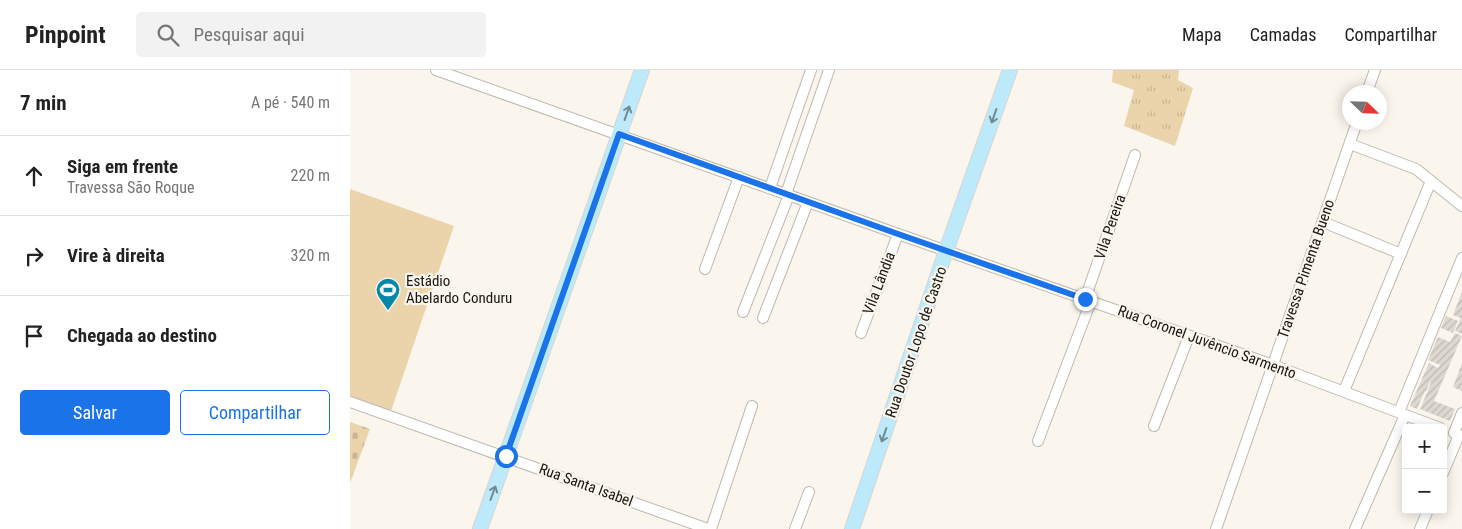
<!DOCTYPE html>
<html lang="pt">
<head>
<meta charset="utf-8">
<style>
  body { margin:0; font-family:"Roboto Condensed",sans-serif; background:#f2f2f2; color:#222 }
  .controls { position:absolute; right:15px; bottom:15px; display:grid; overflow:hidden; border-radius:5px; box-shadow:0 2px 12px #0003 }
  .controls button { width:45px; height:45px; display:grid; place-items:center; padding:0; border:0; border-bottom:1px solid #e0e0e0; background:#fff; color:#222; font:25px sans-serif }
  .compass { position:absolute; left:992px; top:15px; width:45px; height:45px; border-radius:50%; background:#fff; box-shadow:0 2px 12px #0003; rotate:113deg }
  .stop { position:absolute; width:15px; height:15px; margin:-11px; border:4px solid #1a73e8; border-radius:50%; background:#fff }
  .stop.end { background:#1a73e8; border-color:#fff; box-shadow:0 1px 5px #0008 }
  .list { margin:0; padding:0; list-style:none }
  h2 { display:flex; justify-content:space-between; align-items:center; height:65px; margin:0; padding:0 20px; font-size:21px }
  h2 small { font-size:16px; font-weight:400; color:#767676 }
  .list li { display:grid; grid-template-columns:32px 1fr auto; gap:15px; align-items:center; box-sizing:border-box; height:80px; padding:0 20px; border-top:1px solid #e0e0e0 }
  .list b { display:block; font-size:19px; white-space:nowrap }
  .list p { margin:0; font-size:16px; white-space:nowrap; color:#767676 }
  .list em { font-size:16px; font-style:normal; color:#767676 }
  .actions { display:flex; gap:10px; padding:15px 20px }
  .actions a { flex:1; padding:11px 0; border:1px solid #1a73e8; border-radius:5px; text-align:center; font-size:18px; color:#1a73e8 }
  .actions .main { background:#1a73e8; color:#fff }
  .icon { flex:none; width:28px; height:28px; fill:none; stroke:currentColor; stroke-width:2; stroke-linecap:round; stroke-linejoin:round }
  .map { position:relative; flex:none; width:1112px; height:459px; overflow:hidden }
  header { display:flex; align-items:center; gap:30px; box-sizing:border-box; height:70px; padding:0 25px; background:#fff; border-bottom:1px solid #e0e0e0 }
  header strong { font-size:24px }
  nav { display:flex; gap:28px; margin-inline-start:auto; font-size:18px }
  .search { width:350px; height:45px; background:#f2f2f2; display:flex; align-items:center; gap:12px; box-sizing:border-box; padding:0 18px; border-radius:5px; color:#767676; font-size:19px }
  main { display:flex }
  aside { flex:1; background:#fff }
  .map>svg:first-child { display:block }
</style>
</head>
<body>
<header>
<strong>Pinpoint</strong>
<div class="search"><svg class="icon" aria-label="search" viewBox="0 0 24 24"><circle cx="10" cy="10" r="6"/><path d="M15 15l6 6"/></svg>Pesquisar aqui</div>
<nav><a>Mapa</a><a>Camadas</a><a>Compartilhar</a></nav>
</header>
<main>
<aside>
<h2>7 min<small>A pé · 540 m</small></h2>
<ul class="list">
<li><svg class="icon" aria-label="ahead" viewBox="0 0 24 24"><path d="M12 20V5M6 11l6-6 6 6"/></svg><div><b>Siga em frente</b><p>Travessa São Roque</p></div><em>220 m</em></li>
<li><svg class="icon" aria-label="right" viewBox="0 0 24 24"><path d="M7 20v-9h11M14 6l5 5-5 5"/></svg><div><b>Vire à direita</b></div><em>320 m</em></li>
<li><svg class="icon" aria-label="arrive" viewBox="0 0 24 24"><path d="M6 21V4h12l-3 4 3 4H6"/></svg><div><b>Chegada ao destino</b></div></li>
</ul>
<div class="actions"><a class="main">Salvar</a><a>Compartilhar</a></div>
</aside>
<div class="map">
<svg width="1112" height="459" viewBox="0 0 1112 459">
  <defs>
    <pattern id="grass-tufts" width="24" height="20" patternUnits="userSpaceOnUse" patternTransform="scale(1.25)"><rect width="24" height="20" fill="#ebd4ac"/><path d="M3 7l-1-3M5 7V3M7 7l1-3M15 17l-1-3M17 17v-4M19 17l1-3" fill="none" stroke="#c9b593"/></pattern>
    <pattern id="cemetery-stones" width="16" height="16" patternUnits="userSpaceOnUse" patternTransform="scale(1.25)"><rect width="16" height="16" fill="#ebd4ac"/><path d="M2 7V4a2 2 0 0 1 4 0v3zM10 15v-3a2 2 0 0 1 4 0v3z" fill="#c9b593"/></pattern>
    <pattern id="building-hatch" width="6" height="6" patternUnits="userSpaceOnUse" patternTransform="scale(1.25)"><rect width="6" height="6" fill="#ded9d0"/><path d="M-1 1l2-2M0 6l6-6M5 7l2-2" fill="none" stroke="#bebab2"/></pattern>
  </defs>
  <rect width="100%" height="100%" fill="#fbf6ed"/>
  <polygon fill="url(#grass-tufts)" points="763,0 829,0 828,10 843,18 825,76 774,56 784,20 762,12"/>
  <polygon fill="url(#cemetery-stones)" points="0,352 20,359 0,413"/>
  <polygon fill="#ebd4ac" points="0,119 104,156 41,341 0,327"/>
  <g fill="url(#building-hatch)">
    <polygon points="1112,222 1112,264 1105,261 1111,248 1103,245"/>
    <polygon points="1096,246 1108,251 1103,263 1091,258"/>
    <polygon points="1105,263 1112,266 1084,331 1105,339 1100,351 1070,339 1081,313 1080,312 1076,321 1075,321 1067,339 1060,336 1079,293 1088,298 1090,295 1078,290 1088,267 1100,272"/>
    <polygon points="1112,293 1112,321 1103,317"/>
  </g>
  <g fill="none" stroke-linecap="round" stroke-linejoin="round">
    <defs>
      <g id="minor">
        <polyline points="86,0 548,164 923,295 1090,358"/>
        <polyline points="1017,22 1025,0"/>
        <polyline points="1000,74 1066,99 1112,136"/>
        <polyline points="420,118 461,0"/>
        <polyline points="436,124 479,0"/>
        <polyline points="973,152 1051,184"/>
        <polyline points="355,199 389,107"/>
        <polyline points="735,229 785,85"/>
        <polyline points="393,242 439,125"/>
        <polyline points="413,248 458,132"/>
        <polyline points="511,263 548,164"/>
        <polyline points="994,321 1081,111"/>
        <polyline points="0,332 358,459"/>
        <polyline points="1049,342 1112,188"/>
        <polyline points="804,356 839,266"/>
        <polyline points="1104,363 1112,343"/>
        <polyline points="688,371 741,231"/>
        <polyline points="1093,403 1109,365"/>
        <polyline points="361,459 402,336"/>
        <polyline points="445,459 459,422"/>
        <polyline points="866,459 1007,52"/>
        <polyline points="1005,459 1055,345"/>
        <polyline points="1070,459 1078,440"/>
      </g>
      <g id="major">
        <polyline points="130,459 292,0"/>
        <polyline points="502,459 596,181 660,0"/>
      </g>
    </defs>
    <use href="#minor" stroke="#beb9b0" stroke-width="12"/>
    <use href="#major" stroke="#d5d5d4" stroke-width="16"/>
    <use href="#minor" stroke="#fff" stroke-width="10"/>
    <use href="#major" stroke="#bdeafa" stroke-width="14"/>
  </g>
  <defs><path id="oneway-shaft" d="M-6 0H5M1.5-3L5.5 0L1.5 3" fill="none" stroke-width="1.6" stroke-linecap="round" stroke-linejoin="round" transform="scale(1.25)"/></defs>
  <g stroke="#728b92">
    <use href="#oneway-shaft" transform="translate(277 43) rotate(-71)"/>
    <use href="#oneway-shaft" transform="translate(644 46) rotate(109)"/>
    <use href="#oneway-shaft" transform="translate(534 365) rotate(109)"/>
    <use href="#oneway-shaft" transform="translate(143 423) rotate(-70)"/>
  </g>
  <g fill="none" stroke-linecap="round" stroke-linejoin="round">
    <polyline stroke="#1a73e8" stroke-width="6" points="156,386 269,64 548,164 735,229"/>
  </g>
  <defs>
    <symbol id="stadium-pin" viewBox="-11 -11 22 30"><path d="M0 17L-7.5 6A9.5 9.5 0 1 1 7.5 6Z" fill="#0487a9" stroke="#fbf6ed"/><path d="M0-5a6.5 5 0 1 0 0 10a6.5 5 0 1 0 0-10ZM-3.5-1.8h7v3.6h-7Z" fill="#fff"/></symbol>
  </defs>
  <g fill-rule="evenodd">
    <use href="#stadium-pin" x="24" y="206" width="28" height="38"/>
  </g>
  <g text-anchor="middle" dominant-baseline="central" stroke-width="4.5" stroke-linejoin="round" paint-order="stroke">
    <g font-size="15" fill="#171612" stroke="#fbf6ed">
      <text transform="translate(760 157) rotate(-71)">Vila Pereira</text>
      <text transform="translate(956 199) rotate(-71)">Travessa Pimenta Bueno</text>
      <text transform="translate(529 213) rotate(-69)">Vila Lândia</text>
      <text transform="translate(566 272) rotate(-71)">Rua Doutor Lopo de Castro</text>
      <text transform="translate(857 272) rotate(20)">Rua Coronel Juvêncio Sarmento</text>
      <text transform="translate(236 415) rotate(20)">Rua Santa Isabel</text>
    </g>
    <g font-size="15" fill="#171612" stroke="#fbf6ed" text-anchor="start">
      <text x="56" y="211">Estádio<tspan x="56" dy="17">Abelardo Conduru</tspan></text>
    </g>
  </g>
</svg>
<div class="controls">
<button>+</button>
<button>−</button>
</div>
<svg class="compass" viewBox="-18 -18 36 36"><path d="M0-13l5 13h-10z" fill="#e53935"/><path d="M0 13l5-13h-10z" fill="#767676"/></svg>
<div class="stop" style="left:156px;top:386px"></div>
<div class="stop end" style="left:735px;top:229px"></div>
</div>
</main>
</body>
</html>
